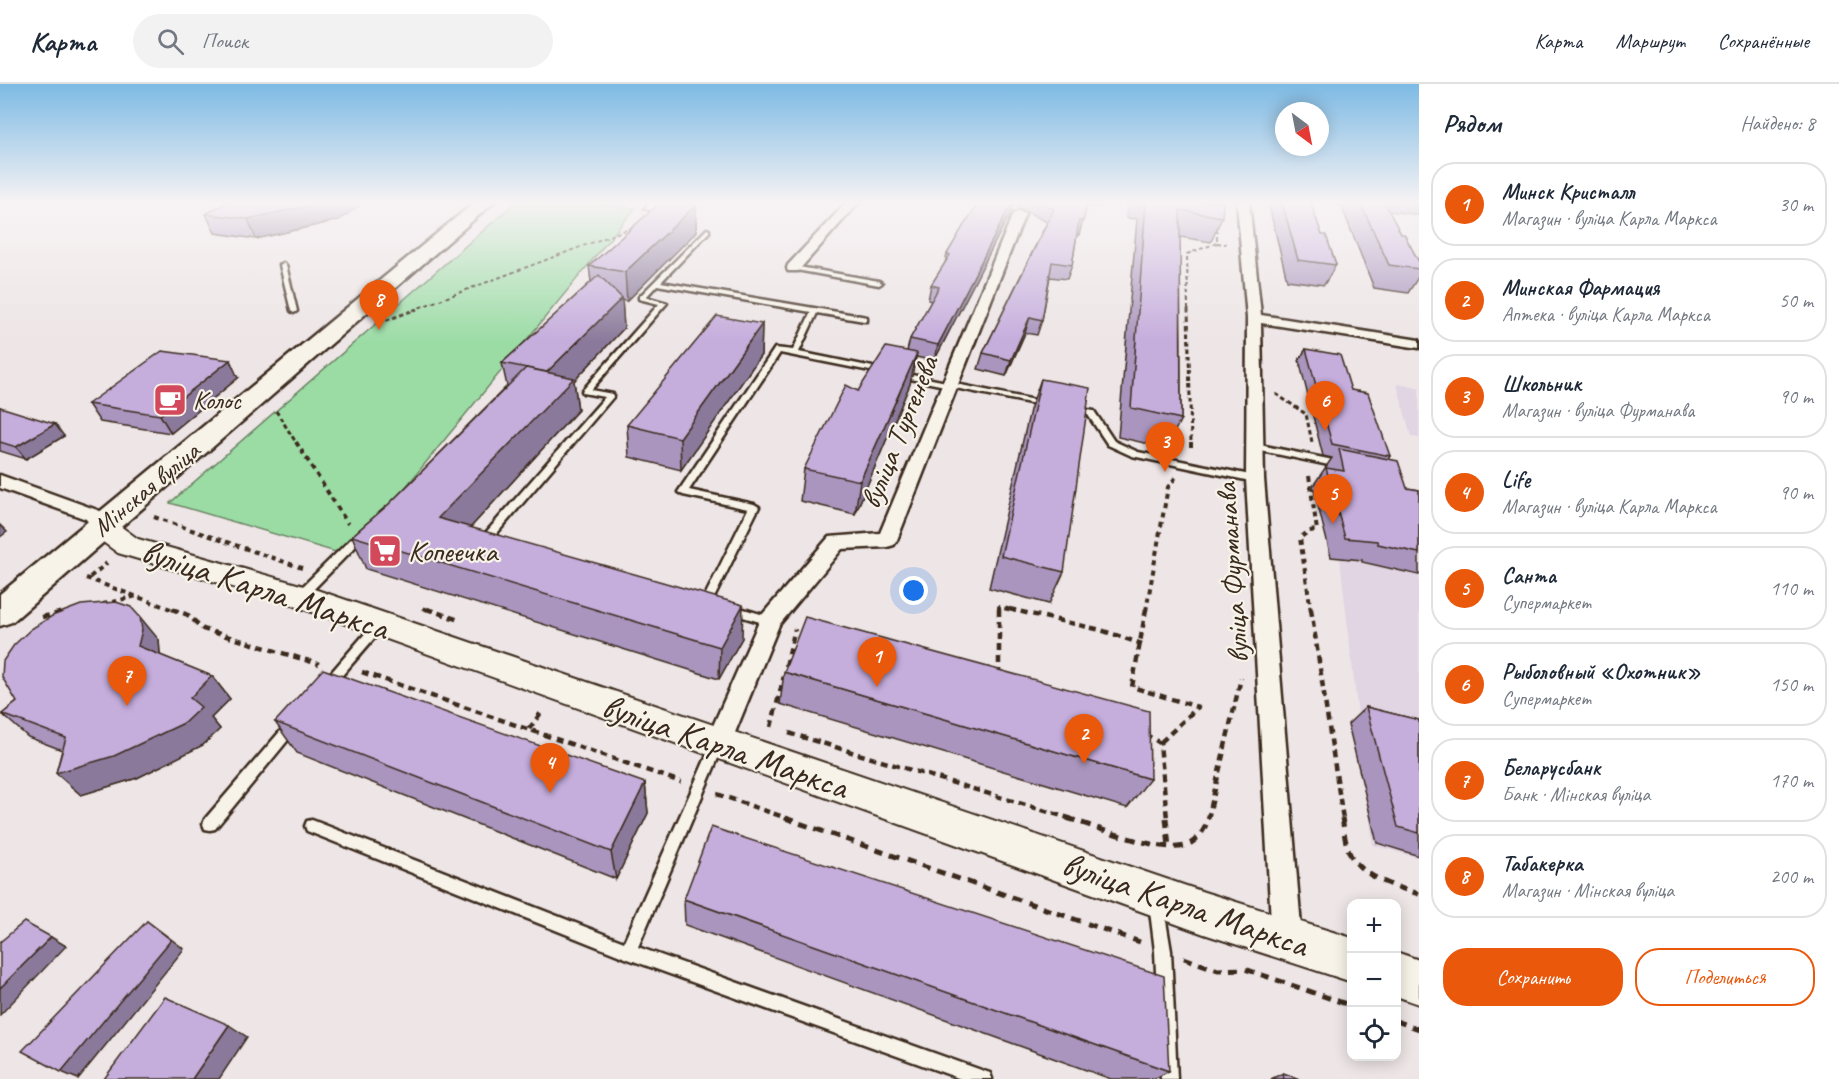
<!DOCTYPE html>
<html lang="ru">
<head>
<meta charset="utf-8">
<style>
  body { margin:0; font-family:Caveat,sans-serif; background:#f2f2f3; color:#1f2937 }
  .controls { position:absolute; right:18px; bottom:18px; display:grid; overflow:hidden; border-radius:12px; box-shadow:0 3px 15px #0003 }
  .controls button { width:54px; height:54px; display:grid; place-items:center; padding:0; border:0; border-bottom:2px solid #e0e1e3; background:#fff; color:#1f2937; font:30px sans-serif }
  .compass { position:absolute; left:1275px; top:18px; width:54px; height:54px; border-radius:50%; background:#fff; box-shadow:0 3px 15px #0003; rotate:148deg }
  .you { position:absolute; left:914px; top:507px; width:21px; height:21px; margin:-15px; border:4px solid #fff; border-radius:50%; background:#1a73e8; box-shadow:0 0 0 9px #1a73e833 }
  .badge { display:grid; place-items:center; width:39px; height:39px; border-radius:50%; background:#ea580c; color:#fff; font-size:20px; font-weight:700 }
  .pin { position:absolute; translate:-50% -50px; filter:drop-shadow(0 2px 3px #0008) }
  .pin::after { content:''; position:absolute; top:32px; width:21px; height:18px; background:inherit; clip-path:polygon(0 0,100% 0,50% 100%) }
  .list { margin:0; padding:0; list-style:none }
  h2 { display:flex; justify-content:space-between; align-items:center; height:78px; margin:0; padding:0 24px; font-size:26px }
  h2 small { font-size:20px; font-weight:400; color:#747a83 }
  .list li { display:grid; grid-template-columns:39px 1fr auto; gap:18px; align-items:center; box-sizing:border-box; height:84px; margin:0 12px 12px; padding:0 12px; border:2px solid #e0e1e3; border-radius:24px }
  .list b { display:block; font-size:22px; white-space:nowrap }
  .list p { margin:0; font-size:20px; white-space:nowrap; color:#747a83 }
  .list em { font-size:20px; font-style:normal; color:#747a83 }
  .actions { display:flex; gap:12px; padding:18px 24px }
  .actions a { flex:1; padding:14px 0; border:2px solid #ea580c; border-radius:24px; text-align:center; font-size:21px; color:#ea580c }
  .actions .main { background:#ea580c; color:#fff }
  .icon { flex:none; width:33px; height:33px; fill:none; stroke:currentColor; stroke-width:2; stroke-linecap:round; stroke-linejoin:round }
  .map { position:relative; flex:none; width:1419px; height:995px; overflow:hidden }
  header { display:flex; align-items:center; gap:36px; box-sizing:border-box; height:84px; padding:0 30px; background:#fff; border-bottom:2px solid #e0e1e3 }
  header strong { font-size:28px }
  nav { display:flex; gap:33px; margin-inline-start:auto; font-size:21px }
  .search { width:420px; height:54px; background:#f2f2f3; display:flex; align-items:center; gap:15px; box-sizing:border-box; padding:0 21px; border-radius:33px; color:#747a83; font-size:22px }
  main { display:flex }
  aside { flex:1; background:#fff }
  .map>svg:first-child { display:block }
</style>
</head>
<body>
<header>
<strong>Карта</strong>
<div class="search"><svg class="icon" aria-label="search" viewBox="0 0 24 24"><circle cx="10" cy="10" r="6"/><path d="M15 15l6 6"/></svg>Поиск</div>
<nav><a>Карта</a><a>Маршрут</a><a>Сохранённые</a></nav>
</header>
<main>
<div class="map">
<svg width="1419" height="995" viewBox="0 0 1419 995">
  <rect width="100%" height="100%" fill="#ede5e6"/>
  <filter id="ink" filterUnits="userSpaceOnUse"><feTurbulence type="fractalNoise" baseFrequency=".0167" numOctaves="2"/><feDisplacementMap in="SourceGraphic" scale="12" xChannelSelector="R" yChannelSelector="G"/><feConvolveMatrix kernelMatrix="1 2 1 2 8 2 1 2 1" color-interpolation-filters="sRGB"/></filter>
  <g filter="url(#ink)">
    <g fill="#e1d4e3">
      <polygon points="1397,300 1419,304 1419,354 1411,352"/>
      <polygon points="1332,405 1419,421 1419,774 1373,761"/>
    </g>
    <polygon fill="#9bdca5" stroke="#6b8362" stroke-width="1.5" points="516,118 567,118 635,124 349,472 170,419"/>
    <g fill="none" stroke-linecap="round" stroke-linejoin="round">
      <defs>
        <g id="service">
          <polygon points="707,145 709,146 709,148 661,198 867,233 867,237 864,237 817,229 799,268 1045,318 1049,320 1045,322 780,269 689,406 754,420 759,423 712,518 711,521 703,521 702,518 748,425 683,411 678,408 775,264 793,266 811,228 657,201 646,213 667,219 591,306 613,310 614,312 493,454 497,455 498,457 497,459 493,460 482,457 481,455 482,453 605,313 583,309 582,307 659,220 639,215 639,213"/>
          <polygon points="283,179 286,181 297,227 294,229 291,227 280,181"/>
          <polygon points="793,182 879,197 882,199 879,201 791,185 790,184"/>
          <polygon points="1069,323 1094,327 1114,357 1138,368 1255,392 1260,395 1255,398 1132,372 1108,361 1088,331 1069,327"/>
          <polygon points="1255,360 1343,378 1347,381 1343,384 1252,365 1252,361"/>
          <polygon points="357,452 361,453 362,455 361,457 304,515 296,515 295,512 296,509 353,453"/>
          <polygon points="730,521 774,534 776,537 774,540 770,541 726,528 725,525 726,522"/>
          <polygon points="379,537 383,538 385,541 383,544 332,603 328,605 324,603 322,600 324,597 375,538"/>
          <polygon points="293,636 297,637 299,641 297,645 215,745 210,746 205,745 203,740 205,735 289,637"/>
          <polygon points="718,655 722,656 724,660 638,863 984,987 990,989 992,995 961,995 628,875 307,747 305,742 307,737 312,736 624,858 712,660 714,656"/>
          <polygon points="1156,812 1161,814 1163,819 1171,867 1177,995 1161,995 1155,867 1149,819 1151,814"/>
        </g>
        <g id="minor">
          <polygon points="649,118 660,118 655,126 651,127 645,124"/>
          <polygon points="847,118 859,118 798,187 788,187 787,184 788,181"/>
          <polygon points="1237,118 1249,118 1261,231 1419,256 1419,264 1261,239 1264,395 1302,855 1298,866 1287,870 1276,866 1272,855 1246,395 1247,234"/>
          <polygon points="1019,127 1025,130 897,456 894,461 887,463 842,465 779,541 727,668 718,671 709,668 705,660 762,531 829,453 880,449 1013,130"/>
          <path d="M0,391l100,36 12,16 -3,5c-13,3 -16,-3 -23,-13l-86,-31z"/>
        </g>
        <g id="secondary">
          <polygon points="102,434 112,436 138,455 311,504 1204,808 1352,854 1352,898 1204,850 290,520 118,469 92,450 88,443 92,436"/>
          <polygon points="1396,868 1419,876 1419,920 1396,912"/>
        </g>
        <polygon id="primary" points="475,118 494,118 12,538 0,542 0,510"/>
      </defs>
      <use href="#service" stroke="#3b2a1e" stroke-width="5"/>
      <use href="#minor" stroke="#3b2a1e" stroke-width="5"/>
      <use href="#secondary" stroke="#3b2a1e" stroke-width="4"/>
      <use href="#primary" stroke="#3b2a1e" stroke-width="5"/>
      <g stroke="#3b2a1e" stroke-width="2" stroke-dasharray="4 3" stroke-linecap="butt">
        <polyline points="1084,121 1102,123 1103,118"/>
        <polyline points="1217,159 1226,160"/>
        <polyline points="413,226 636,142"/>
        <polyline points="1188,226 1187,170 1217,159 1217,140"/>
      </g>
      <g stroke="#3b2a1e" stroke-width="3" stroke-dasharray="4.5 3" stroke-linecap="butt">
        <polyline points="1188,225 1191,360"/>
        <polyline points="379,239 417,225"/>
        <polyline points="1276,310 1306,330 1312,358"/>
        <polyline points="276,327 297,360"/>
      </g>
      <g stroke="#3b2a1e" stroke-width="4" stroke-dasharray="5 4.5" stroke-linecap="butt">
        <polyline points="296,358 348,440"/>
        <polyline points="1191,358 1191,366"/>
        <polyline points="1309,392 1317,446 1309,447 1300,454 1311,527"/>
        <polyline points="154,433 302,484"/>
        <polyline points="90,493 107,479"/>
        <polyline points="86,494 176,527"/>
        <polyline points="103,520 137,512"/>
        <polyline points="423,524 431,527"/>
        <polyline points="999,527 999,523 1016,527"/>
        <polyline points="1146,527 1168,403 1176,393"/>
      </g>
      <g stroke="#3b2a1e" stroke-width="4.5" stroke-dasharray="7 5" stroke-linecap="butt">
        <polyline points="172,525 188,531 203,545 319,580"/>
        <polyline points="427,525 459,536"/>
        <polyline points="999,525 999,590"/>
        <polyline points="1009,525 1101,546 1142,560"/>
        <polyline points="1146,525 1132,603 1198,623 1160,659"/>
        <polyline points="1311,525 1343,735"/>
        <polyline points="42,533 64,528"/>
        <polyline points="786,582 795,545"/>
        <polyline points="362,588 681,698"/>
        <polyline points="771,643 784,592"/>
        <polyline points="529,645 543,626"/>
        <polyline points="789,649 1072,735"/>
        <polyline points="1145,650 1160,659 1167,735"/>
        <polyline points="717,710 789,735"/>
        <polyline points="1208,735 1241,594"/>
      </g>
      <g stroke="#3b2a1e" stroke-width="5" stroke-dasharray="9 7" stroke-linecap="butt">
        <polyline points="785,734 1140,858"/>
        <path d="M1067,734c26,8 94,35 118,28 12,-4 21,-17 23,-28"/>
        <polyline points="1166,734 1169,763"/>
        <path d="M1342,734c2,9 2,19 5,28 7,29 47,40 72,48"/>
        <polyline points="1184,874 1218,886 1245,885 1352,922"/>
        <polyline points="1396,937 1419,945"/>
      </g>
      <use href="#service" fill="#f7f3e8" fill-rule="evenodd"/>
      <use href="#minor" fill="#f7f3e8" fill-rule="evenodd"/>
      <use href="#secondary" fill="#f7f3e8" fill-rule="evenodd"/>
      <use href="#primary" fill="#f7f3e8" fill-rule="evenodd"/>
    </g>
    <g fill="#a995bd" stroke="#3b2a1e" stroke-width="1.5">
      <polygon points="227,118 364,118 339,136 256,155 215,149 206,130"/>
      <polygon points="980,118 1088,118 1079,151 1077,151 1072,181 1067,195 1050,193 1042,236 1037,251 1025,249 1006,292 978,285 983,269 1047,138 1014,121 934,277 916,273 910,300 855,430 800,417 804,385 858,307 907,267 910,255 931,217 928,216 931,201 945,179 947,170"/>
      <polygon points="1127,118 1223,118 1222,133 1211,158 1180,153 1181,335 1166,364 1118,353 1137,135 1126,134"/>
      <polygon points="1268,118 1310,118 1322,151 1336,181 1324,201 1287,196"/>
      <polygon points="1338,118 1419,118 1419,131 1389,127 1401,150 1419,178 1419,192 1408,209 1374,204 1341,121 1338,121"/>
      <polygon points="696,121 696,148 627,217 622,216 624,244 574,297 578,326 470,444 742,554 719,595 366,485 352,452 389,420 507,302 502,279 591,198 589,182"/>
      <polygon points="762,240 761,271 681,386 629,373 627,341"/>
      <polygon points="1306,265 1351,306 1390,372 1388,375 1407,404 1419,406 1419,491 1362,478 1362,476 1331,473 1313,402 1332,374 1323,372 1299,276"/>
      <polygon points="238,294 171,349 100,338 88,320"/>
      <polygon points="1041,295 1064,488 1049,520 989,504 1030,326"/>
      <polygon points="0,323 64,352 26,375 0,367"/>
      <polygon points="159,556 160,571 212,592 230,615 211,634 220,645 203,661 137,694 81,711 56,689 62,666 28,653 2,630 17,618"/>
      <polygon points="784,588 1150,695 1127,724 780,620"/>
      <polygon points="1366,623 1419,636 1419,772 1377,759 1348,640"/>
      <polygon points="275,638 645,699 648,729 616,795 297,669"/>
      <polygon points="684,815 1169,987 1154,995 1111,995 685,841"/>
      <polygon points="1283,989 1299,995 1271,995"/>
    </g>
    <g fill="#8a799a" stroke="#3b2a1e" stroke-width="1.5">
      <polygon points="324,118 364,118 339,136 256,155 248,135"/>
      <polygon points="1012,118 1015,118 1014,121 934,277 938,261"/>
      <polygon points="696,121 696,148 627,217 625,188"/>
      <polygon points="622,214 624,244 574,297 578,326 449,467 438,434 547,288"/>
      <polygon points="1030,233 1025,249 1006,292 1011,276"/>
      <polygon points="762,240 761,271 681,386 680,354"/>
      <polygon points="917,269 910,300 855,430 860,397"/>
      <polygon points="230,276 238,294 171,349 160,331"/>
      <polygon points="55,340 64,352 26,375 16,363"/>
      <polygon points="0,441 7,448 0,453"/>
      <polygon points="743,521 742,554 719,595 720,563"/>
      <polygon points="140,533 159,556 160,570 158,585 138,562"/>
      <polygon points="212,592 230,615 211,634 220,645 203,661 137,694 81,711 56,689"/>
      <polygon points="645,699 648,729 616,795 611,768"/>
      <polygon points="147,837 184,865 78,995 61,988"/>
      <polygon points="51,853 66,862 0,931 0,904"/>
      <polygon points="229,941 247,953 219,995 192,995"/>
    </g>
    <g fill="#c5addc" stroke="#3b2a1e" stroke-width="1.5">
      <polygon points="227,118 324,118 248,135 206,130"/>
      <polygon points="661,118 679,118 696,121 625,188 589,182"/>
      <polygon points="980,118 1012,118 938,261 910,255 939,203 931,201 950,171 947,170 964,141"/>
      <polygon points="1040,118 1088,118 1083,137 1079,137 1072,181 1052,178 1042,236 1030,233 1011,276 983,269 1054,125"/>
      <polygon points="1146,118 1223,118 1222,133 1180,126 1181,335 1131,324"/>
      <polygon points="1282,118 1310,118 1322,151 1326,151 1336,181 1298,176"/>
      <polygon points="1360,118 1384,118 1401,150 1404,150 1419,178 1419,185 1389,181"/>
      <polygon points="599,191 622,214 547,288 502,279"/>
      <polygon points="717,232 762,240 680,354 627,341"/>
      <polygon points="886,263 917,269 860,397 804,385 846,301 858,307"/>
      <polygon points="1306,265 1340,271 1351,306 1368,309 1390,372 1332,360"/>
      <polygon points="162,267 230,276 160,331 88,320"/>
      <polygon points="526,284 574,294 438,434 743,521 720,563 352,452 389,420"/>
      <polygon points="1041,295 1090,304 1064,488 1001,472"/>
      <polygon points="0,323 55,340 16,363 0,358"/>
      <polygon points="1339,365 1398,377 1407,404 1419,406 1419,469 1378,460 1377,457 1345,454 1326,384 1344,387"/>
      <polygon points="116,518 131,523 140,533 142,546 138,562 212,592 190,614 201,623 184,639 114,672 56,689 66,654 2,630 17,618 2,593 3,577 14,561 31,545 52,532 81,521"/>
      <polygon points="805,533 1149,627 1150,695 784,588"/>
      <polygon points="323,585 645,699 611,768 275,638"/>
      <polygon points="1366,623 1419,636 1419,749 1398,743"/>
      <polygon points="711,743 1164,892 1169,987 684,815"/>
      <polygon points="147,837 171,856 61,988 22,967"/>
      <polygon points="24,838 51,853 0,904 0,858"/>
      <polygon points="165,913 229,941 192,995 104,995"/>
      <polygon points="1283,989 1299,995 1284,995"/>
    </g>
  </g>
  <linearGradient id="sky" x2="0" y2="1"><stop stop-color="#7dbae4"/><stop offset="0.46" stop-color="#f7f3f4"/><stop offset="1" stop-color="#f7f3f4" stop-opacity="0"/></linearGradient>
  <rect width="1419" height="258" fill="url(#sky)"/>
  <defs>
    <symbol id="cafe-square" viewBox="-11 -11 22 22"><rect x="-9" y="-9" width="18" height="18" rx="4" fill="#d1495b" stroke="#f7f3e8"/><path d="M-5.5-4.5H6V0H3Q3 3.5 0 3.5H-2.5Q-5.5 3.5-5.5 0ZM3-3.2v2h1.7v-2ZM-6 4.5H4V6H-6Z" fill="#fff"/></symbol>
    <symbol id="supermarket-square" viewBox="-11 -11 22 22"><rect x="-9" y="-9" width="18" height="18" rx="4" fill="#d1495b" stroke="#f7f3e8"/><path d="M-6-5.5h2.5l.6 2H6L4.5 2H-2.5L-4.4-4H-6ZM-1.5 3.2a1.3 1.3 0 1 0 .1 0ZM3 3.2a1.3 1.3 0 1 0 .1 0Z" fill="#fff"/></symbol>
  </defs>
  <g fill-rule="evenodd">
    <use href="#cafe-square" x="151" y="297" width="38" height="38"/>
    <use href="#supermarket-square" x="366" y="448" width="38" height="38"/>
  </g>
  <g text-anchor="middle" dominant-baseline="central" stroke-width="4.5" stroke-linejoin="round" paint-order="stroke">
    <g font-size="26" fill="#3b2a1e" stroke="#f7f3e8" text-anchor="start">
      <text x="193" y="316">Колос</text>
    </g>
    <g font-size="26" fill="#3b2a1e" stroke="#f7f3e8">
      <text transform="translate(146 405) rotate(-40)">Мінская вуліца</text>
    </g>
    <g font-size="30" fill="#3b2a1e" stroke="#f7f3e8">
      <text transform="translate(899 348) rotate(-68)">вуліца Тургенева</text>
      <text transform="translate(1232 489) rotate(-94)">вуліца Фурманава</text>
    </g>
    <g font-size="30" fill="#3b2a1e" stroke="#f7f3e8" text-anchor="start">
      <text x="408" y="467">Копеечка</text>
    </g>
    <g font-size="36" fill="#3b2a1e" stroke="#f7f3e8">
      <text transform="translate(265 505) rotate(18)">вуліца Карла Маркса</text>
      <text transform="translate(725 662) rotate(19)">вуліца Карла Маркса</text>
      <text transform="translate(1185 820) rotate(19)">вуліца Карла Маркса</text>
    </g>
  </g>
</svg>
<div class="controls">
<button>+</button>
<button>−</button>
<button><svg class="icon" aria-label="locate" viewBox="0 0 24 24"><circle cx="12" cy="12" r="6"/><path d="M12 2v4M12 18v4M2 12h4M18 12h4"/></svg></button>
</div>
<svg class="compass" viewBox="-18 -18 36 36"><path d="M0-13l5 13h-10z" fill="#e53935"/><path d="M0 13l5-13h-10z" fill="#747a83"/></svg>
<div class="you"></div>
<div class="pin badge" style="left:877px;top:603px">1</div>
<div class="pin badge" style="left:1084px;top:680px">2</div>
<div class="pin badge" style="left:1165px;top:388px">3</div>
<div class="pin badge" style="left:550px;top:709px">4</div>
<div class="pin badge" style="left:1333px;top:440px">5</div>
<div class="pin badge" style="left:1325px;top:347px">6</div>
<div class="pin badge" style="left:127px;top:622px">7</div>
<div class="pin badge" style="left:379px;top:246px">8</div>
</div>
<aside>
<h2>Рядом<small>Найдено: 8</small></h2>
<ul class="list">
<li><span class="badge">1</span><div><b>Минск Кристалл</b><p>Магазин · вуліца Карла Маркса</p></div><em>30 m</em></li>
<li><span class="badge">2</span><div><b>Минская Фармация</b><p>Аптека · вуліца Карла Маркса</p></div><em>50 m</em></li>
<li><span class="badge">3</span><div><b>Школьник</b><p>Магазин · вуліца Фурманава</p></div><em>90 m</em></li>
<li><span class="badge">4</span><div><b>Life</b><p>Магазин · вуліца Карла Маркса</p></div><em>90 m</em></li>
<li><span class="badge">5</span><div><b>Санта</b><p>Супермаркет</p></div><em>110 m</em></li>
<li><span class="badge">6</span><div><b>Рыболовный «Охотник»</b><p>Супермаркет</p></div><em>150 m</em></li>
<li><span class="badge">7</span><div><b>Беларусбанк</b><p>Банк · Мінская вуліца</p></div><em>170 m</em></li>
<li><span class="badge">8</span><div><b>Табакерка</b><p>Магазин · Мінская вуліца</p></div><em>200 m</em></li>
</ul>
<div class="actions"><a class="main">Сохранить</a><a>Поделиться</a></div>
</aside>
</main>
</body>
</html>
